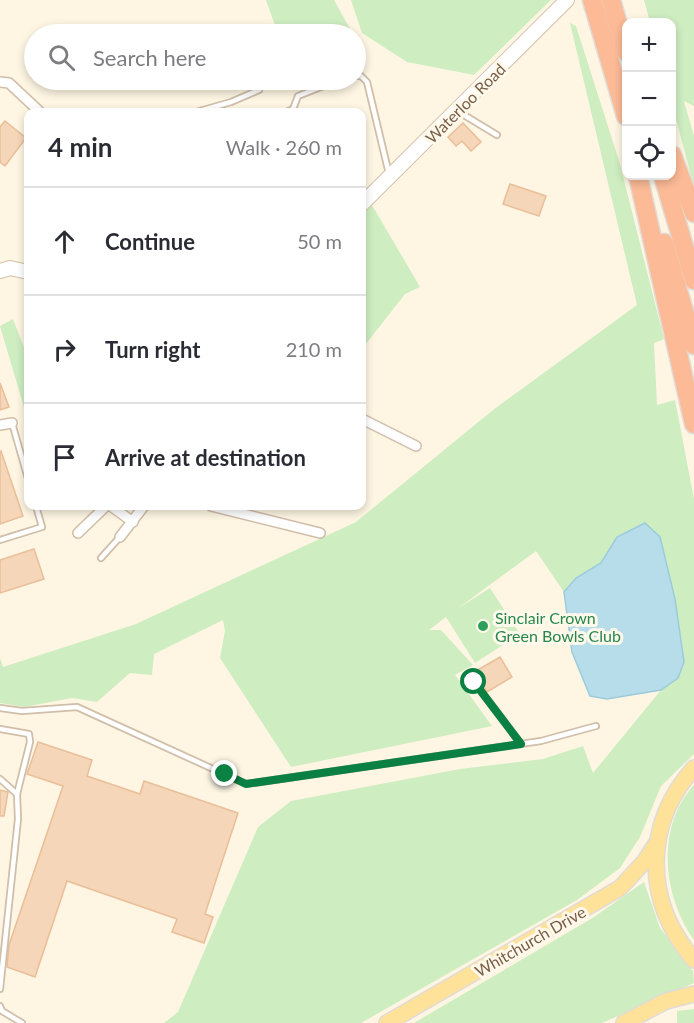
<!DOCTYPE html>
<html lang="en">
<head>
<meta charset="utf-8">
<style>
  body { margin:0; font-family:Lato,sans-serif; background:#f2f2f3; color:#2b2b33 }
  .controls { position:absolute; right:18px; top:18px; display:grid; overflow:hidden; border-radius:12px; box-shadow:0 3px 9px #0003 }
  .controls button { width:54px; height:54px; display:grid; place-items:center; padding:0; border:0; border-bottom:2px solid #e1e1e2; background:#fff; color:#2b2b33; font:30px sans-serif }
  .stop { position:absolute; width:18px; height:18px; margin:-14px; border:4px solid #0b8043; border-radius:50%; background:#fff }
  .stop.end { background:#0b8043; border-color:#fff; box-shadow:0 2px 6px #0008 }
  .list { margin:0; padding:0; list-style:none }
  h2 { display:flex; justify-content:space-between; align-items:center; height:78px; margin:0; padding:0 24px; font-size:26px }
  h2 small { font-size:20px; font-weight:400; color:#7c7c81 }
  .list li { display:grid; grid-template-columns:39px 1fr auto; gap:18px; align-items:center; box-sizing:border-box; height:108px; padding:0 24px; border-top:2px solid #e1e1e2 }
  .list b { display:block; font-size:22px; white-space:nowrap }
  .list em { font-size:20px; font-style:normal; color:#7c7c81 }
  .icon { flex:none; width:33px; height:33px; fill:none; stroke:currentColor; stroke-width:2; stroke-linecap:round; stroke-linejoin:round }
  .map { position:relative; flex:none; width:694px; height:1023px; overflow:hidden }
  .search { position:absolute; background:#fff; box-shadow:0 3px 9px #0003; left:24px; top:24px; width:342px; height:66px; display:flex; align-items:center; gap:15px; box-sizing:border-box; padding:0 21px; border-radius:33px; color:#7c7c81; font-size:22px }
  .panel { position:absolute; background:#fff; box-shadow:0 3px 9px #0003; left:24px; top:108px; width:342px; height:402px; border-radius:12px }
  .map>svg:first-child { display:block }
</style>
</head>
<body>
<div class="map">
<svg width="694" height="1023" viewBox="0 0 694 1023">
  <rect width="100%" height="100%" fill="#fef6e3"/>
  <g fill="#ceedc1">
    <polygon points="266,0 334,0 353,34 278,34"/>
    <polygon points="351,0 551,0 474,75 407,62 362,33"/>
    <polygon points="644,0 694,0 694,106 684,101 694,136 694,187 672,104 672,22 650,22"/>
    <polygon points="570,23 576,26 620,164 664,339 654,343 657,405 675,400 694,499 694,754 661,786 640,837 620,868 577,900 361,1023 164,1023 178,1012 258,827 291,801 460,769 543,759 583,746 593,773 661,690 678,678 684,663 675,599 660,537 645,524 617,537 601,563 576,578 564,592 536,551 457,609 490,588 520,634 475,663 446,617 429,630 441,630 473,665 455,675 492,726 291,767 220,658 225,631 223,620 154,654 152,675 130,673 97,702 72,698 24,707 0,703 0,658 3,667 136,624 356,522 493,410 637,305"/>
    <polygon points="372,205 420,287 405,294 362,349 362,215"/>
    <polygon points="13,319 28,358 28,421 0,326"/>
    <path d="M694,785v155c-31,-43 -39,-113 0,-155z"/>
    <polygon points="644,882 660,928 693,971 694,983 602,1023 414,1023 594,917"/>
    <polygon points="694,1009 694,1023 677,1023 677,1011"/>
  </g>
  <polygon fill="#b6dde9" stroke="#9cccdb" stroke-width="1.5" points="645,523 660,537 675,599 684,662 678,678 661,690 607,699 590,696 572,652 564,592 576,578 601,563 617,537"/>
  <g fill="#f5d6b9" stroke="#e9be98" stroke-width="1.5">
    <polygon points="5,121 26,138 5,166 0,162 0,127"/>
    <polygon points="463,123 481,142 471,151 462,141 456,146 448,137"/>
    <polygon points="510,184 546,196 539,216 503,204"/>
    <polygon points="0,383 9,407 0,410"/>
    <polygon points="1,451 23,516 0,524 0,452"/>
    <polygon points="34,549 44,579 0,593 0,560"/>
    <polygon points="500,657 512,677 487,692 474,672"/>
    <polygon points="38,742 92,760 87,776 140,794 144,781 238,813 205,914 213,917 204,943 172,932 177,919 67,881 35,977 7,967 9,945 63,786 27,774"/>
    <polygon points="0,790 8,792 4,816 0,816"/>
  </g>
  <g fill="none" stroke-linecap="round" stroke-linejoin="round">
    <defs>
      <g id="lane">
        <polyline points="356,76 361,76 367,82 389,174"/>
        <polyline points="196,112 231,102 259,90"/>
        <polyline points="286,112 293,109 298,96 339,80"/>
        <polyline points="459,112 497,135"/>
        <polyline points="12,423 28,479"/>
        <polyline points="0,540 42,527 36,506"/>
        <polyline points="101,558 119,538"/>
        <polyline points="474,682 521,744"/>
        <polyline points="0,708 22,711 77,707 246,784 541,741 596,726"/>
        <polyline points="0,729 29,734 30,742 17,794 18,819 0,989"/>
        <polyline points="0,779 17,794"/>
        <polyline points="0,1006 2,1011 22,1023"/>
      </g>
      <g id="street">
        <polyline points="0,82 9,83 40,112"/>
        <polyline points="362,419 416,446"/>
        <polyline points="0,425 12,423"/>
        <polyline points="111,506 133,522"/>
        <polyline points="211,506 320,533"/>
        <polyline points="78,533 106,506"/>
        <polyline points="120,537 144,506"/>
      </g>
      <g id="secondary">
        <polyline points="362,204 567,0"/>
        <polyline points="0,271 10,268 28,272"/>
      </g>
      <g id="primary">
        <path d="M694,768c-51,57 -50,134 0,192"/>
        <polyline points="387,1023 620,888 645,861 658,841"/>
        <polyline points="624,1023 666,1001 694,994"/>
      </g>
      <g id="highway">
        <polyline points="592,0 626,116"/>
        <polyline points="611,0 626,52"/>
        <polyline points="672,155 694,213"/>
        <polyline points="638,176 694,424"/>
        <polyline points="663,176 694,280"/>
        <polyline points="664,243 694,345"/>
      </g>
    </defs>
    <use href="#lane" stroke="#d0bea9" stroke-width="8"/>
    <use href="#street" stroke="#d0bea9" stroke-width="12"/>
    <use href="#secondary" stroke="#d6c1a9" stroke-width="16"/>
    <use href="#primary" stroke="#e1dbd7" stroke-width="18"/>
    <use href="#highway" stroke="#e1dbd7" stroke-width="21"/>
    <use href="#lane" stroke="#fff" stroke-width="4.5"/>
    <use href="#street" stroke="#fff" stroke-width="9"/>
    <use href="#secondary" stroke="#fff" stroke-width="14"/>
    <use href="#primary" stroke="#ffe299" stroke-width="15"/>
    <use href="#highway" stroke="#fcba96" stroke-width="18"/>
  </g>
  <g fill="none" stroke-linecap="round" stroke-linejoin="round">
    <polyline stroke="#0b8043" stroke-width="8" points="225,774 246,784 521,744 474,682"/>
  </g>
  <circle fill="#2e9e5b" stroke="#fff9eb" stroke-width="2" cx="483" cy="626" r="6"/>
  <g text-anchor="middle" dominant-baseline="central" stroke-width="6" stroke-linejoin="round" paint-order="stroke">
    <g font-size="16" fill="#785d47" stroke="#fff9eb">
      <text transform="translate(465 103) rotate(-45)">Waterloo Road</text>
      <text transform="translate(530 941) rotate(-30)">Whitchurch Drive</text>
    </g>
    <g font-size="16" fill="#27864d" stroke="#fff9eb" text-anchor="start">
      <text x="495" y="617">Sinclair Crown<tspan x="495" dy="18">Green Bowls Club</tspan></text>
    </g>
  </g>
</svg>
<div class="controls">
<button>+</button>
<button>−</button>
<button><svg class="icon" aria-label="locate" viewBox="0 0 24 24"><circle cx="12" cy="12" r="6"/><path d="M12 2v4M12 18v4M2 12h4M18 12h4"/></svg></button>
</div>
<div class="stop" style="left:474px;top:682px"></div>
<div class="stop end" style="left:225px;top:774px"></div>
<div class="search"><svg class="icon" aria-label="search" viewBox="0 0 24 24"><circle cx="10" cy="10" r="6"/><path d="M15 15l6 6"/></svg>Search here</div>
<section class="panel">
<h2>4 min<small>Walk · 260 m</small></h2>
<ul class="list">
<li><svg class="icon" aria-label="ahead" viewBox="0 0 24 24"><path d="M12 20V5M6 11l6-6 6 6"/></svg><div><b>Continue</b></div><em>50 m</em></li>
<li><svg class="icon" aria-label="right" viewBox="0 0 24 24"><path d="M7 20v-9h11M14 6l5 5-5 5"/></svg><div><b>Turn right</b></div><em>210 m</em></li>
<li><svg class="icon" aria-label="arrive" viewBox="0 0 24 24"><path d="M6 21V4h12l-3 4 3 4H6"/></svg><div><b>Arrive at destination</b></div></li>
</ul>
</section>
</div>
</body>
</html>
